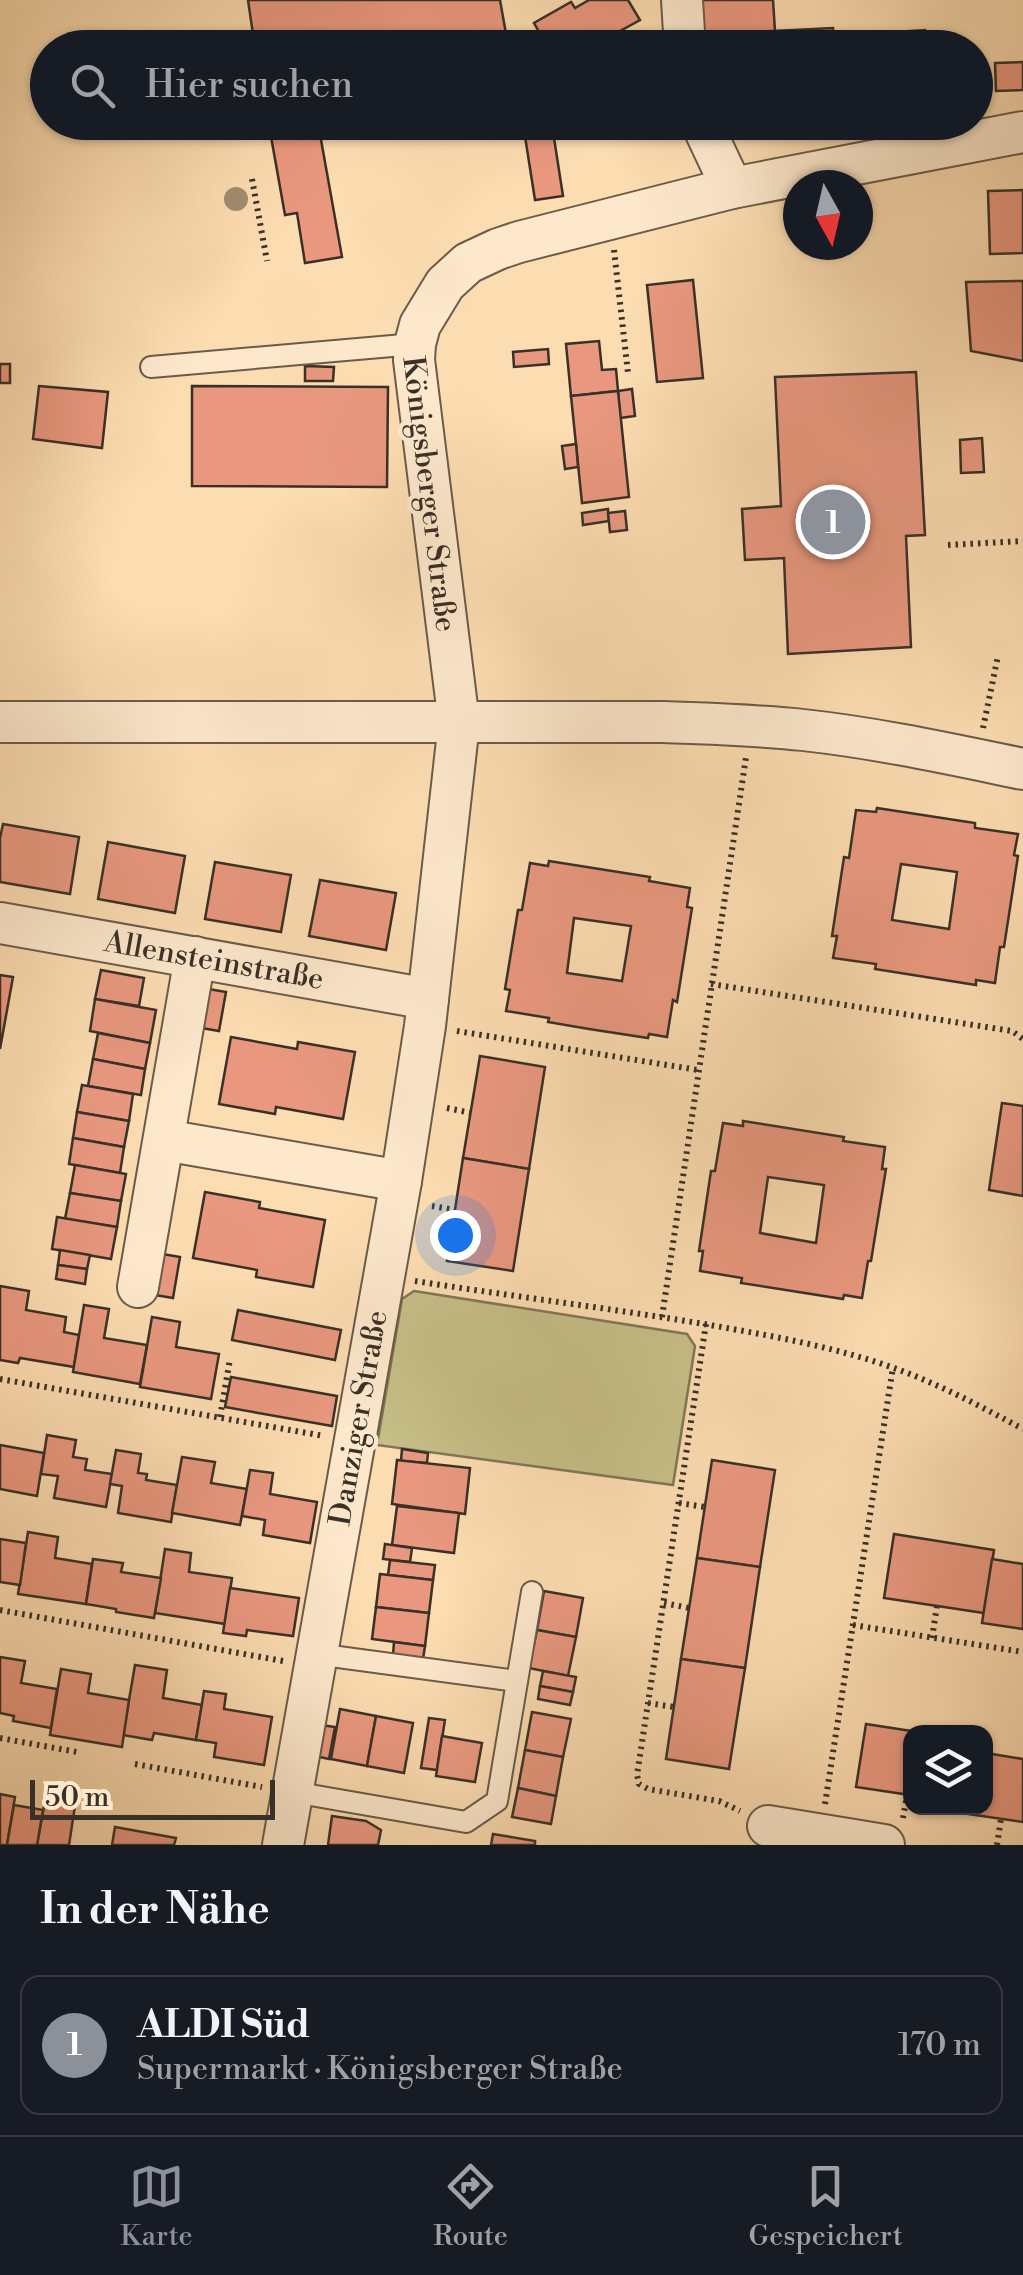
<!DOCTYPE html>
<html lang="de">
<head>
<meta charset="utf-8">
<style>
  body { margin:0; font-family:"Libre Bodoni",serif; background:#242831; color:#f1f3f6 }
  .controls { position:absolute; right:30px; bottom:30px; display:grid; overflow:hidden; border-radius:20px; box-shadow:0 2px 8px #0004 }
  .controls button { width:90px; height:90px; display:grid; place-items:center; padding:0; border:0; border-bottom:2px solid #363941; background:#171b24; color:#f1f3f6; font:50px sans-serif }
  .compass { position:absolute; left:783px; top:170px; width:90px; height:90px; border-radius:50%; background:#171b24; box-shadow:0 2px 8px #0004; rotate:172deg }
  .scale { position:absolute; left:30px; bottom:25px; width:245px; box-sizing:border-box; padding-left:10px; border:5px solid #393027; border-top:0; font-size:28px; line-height:35px; white-space:nowrap; color:#393027; -webkit-text-stroke:8px #fde8cc; paint-order:stroke }
  .you { position:absolute; left:455px; top:1235px; width:35px; height:35px; margin:-25px; border:8px solid #fff; border-radius:50%; background:#1a73e8; box-shadow:0 0 0 15px #1a73e833 }
  .badge { display:grid; place-items:center; width:65px; height:65px; border-radius:50%; background:#8c9099; color:#fff; font-size:32px; font-weight:700 }
  .pin { position:absolute; translate:-50% -50%; border:5px solid #fff; box-shadow:0 2px 10px #0006 }
  .list { margin:0; padding:0; list-style:none }
  h2 { display:flex; justify-content:space-between; align-items:center; height:130px; margin:0; padding:0 40px; font-size:42px }
  h2 small { font-size:32px; font-weight:400; color:#9ea1a6 }
  .list li { display:grid; grid-template-columns:65px 1fr auto; gap:30px; align-items:center; box-sizing:border-box; height:140px; margin:0 20px 20px; padding:0 20px; border:2px solid #363941; border-radius:20px }
  .list b { display:block; font-size:38px; white-space:nowrap }
  .list p { margin:0; font-size:32px; white-space:nowrap; color:#9ea1a6 }
  .list em { font-size:32px; font-style:normal; color:#9ea1a6 }
  .icon { flex:none; width:55px; height:55px; fill:none; stroke:currentColor; stroke-width:2; stroke-linecap:round; stroke-linejoin:round }
  .map { position:relative; flex:none; width:1023px; height:1845px; overflow:hidden }
  .search { position:absolute; background:#171b24; box-shadow:0 2px 8px #0004; left:30px; right:30px; top:30px; height:110px; display:flex; align-items:center; gap:25px; box-sizing:border-box; padding:0 35px; border-radius:55px; color:#9ea1a6; font-size:38px }
  .sheet { height:290px; background:#171b24 }
  nav { display:flex; justify-content:space-around; align-items:center; box-sizing:border-box; height:140px; border-top:2px solid #363941; background:#171b24; font-size:28px; color:#9ea1a6 }
  nav a { display:grid; justify-items:center; gap:5px }
  nav .on { color:#8c9099 }
  .map>svg:first-child { display:block }
</style>
</head>
<body>
<div class="map">
<svg width="1023" height="1845" viewBox="0 0 1023 1845">
  <rect width="100%" height="100%" fill="#fcdcb1"/>
  <filter id="stains"><feTurbulence type="fractalNoise" baseFrequency=".002" numOctaves="4"/><feColorMatrix values="0 0 0 0 .2 0 0 0 0 .09 0 0 0 0 .02 0 0 0 .5 -.17"/></filter>
  <radialGradient id="worn" r=".72"><stop offset=".6" stop-color="#630" stop-opacity="0"/><stop offset="1" stop-color="#630" stop-opacity=".3"/></radialGradient>
  <polygon fill="#c6be87" stroke="#807757" stroke-width="2.5" points="414,1291 687,1334 695,1346 673,1485 377,1445 402,1299"/>
  <g fill="#e9987f" stroke="#393027" stroke-width="2.5" fill-rule="evenodd">
    <polygon points="248,0 500,0 508,45 494,48 255,48"/>
    <polygon points="589,0 628,0 640,20 602,41 606,48 548,48 534,23 571,2 575,8"/>
    <polygon points="697,0 773,0 775,31 699,34"/>
    <polygon points="833,28 834,48 714,48 713,34"/>
    <polygon points="925,30 926,48 834,48 833,36"/>
    <polygon points="1023,62 1023,90 996,91 995,63"/>
    <polygon points="268,122 318,122 318,123 270,131"/>
    <polygon points="718,122 838,122 838,131 719,137"/>
    <polygon points="318,123 342,257 305,263 297,213 285,215 270,131"/>
    <polygon points="552,125 563,196 535,200 524,130"/>
    <polygon points="1023,190 1023,253 990,254 988,191"/>
    <polygon points="693,280 703,378 657,382 647,285"/>
    <polygon points="1023,281 1023,361 971,351 966,282"/>
    <polygon points="599,341 602,370 616,369 618,391 571,396 566,344"/>
    <polygon points="548,349 549,364 514,367 513,352"/>
    <rect x="0" y="364" width="10" height="19"/>
    <polygon points="305,366 334,367 333,381 305,381"/>
    <polygon points="916,372 925,535 906,536 911,647 788,654 784,558 745,560 742,509 781,506 775,377"/>
    <polygon points="39,386 108,392 102,448 33,439"/>
    <polygon points="192,386 388,387 387,487 192,486"/>
    <polygon points="632,389 635,416 620,418 618,391"/>
    <polygon points="618,391 629,497 582,503 571,396"/>
    <polygon points="982,438 984,472 961,473 960,440"/>
    <polygon points="576,444 578,467 565,469 562,446"/>
    <polygon points="608,509 609,521 583,525 582,513"/>
    <polygon points="625,511 627,530 610,532 608,513"/>
    <path d="M877,808l98,15v5l43,6 -4,21 4,1 -14,91h-4l-5,36 -19,-3v5l-101,-16 1,-5 -43,-6 4,-22h-5l12,-79 5,1 7,-48 20,2zM901,864l56,8 -8,57 -57,-9z"/>
    <polygon points="3,824 79,837 70,894 0,882 0,838"/>
    <polygon points="108,842 185,856 175,913 98,899"/>
    <path d="M549,861l101,16 -1,4 41,7 -3,19 5,1 -15,94 -4,-2 -6,37 -18,-3 -1,4 -59,-9 -41,-7 1,-4 -43,-7 4,-21 -5,-1 13,-79h4l8,-47 18,3zM574,918l57,8 -9,55 -55,-8z"/>
    <polygon points="215,862 291,875 281,932 205,919"/>
    <polygon points="320,880 396,893 386,950 309,936"/>
    <polygon points="101,970 144,978 139,1006 95,999"/>
    <polygon points="0,975 13,977 0,1049"/>
    <polygon points="197,987 226,992 219,1031 190,1026"/>
    <polygon points="95,999 156,1010 150,1043 90,1031"/>
    <polygon points="98,1033 150,1043 145,1069 93,1059"/>
    <polygon points="231,1037 297,1049 298,1042 355,1052 343,1119 276,1107 275,1114 219,1104"/>
    <polygon points="480,1056 545,1067 529,1169 463,1158"/>
    <polygon points="93,1059 145,1069 141,1095 88,1086"/>
    <polygon points="82,1085 133,1094 129,1121 77,1112"/>
    <polygon points="1002,1103 1023,1106 1023,1196 989,1190"/>
    <polygon points="77,1112 129,1121 124,1147 73,1138"/>
    <path d="M743,1121l101,16 -1,4 42,6 -3,22h4l-15,92h-3l-6,37 -18,-3 -1,4 -102,-16 1,-5 -42,-7 3,-20h-4l12,-80h4l8,-48 20,3zM768,1177l56,8 -8,58 -56,-10z"/>
    <polygon points="73,1138 124,1147 120,1173 69,1164"/>
    <polygon points="463,1158 529,1169 513,1271 447,1261"/>
    <polygon points="75,1165 126,1174 121,1201 70,1193"/>
    <polygon points="205,1192 260,1202 259,1208 325,1220 313,1287 256,1277 257,1270 193,1258"/>
    <polygon points="70,1193 121,1201 117,1227 65,1219"/>
    <polygon points="57,1217 117,1227 111,1259 52,1249"/>
    <polygon points="60,1250 90,1255 87,1269 58,1265"/>
    <polygon points="151,1252 180,1257 173,1298 143,1293"/>
    <polygon points="58,1265 87,1269 85,1284 56,1279"/>
    <polygon points="0,1286 29,1291 26,1310 66,1317 64,1332 79,1335 74,1367 20,1358 18,1363 0,1360"/>
    <polygon points="84,1305 109,1309 104,1338 147,1345 140,1384 73,1372"/>
    <polygon points="238,1310 341,1330 335,1360 232,1340"/>
    <polygon points="152,1317 180,1322 176,1347 219,1354 211,1399 140,1387"/>
    <polygon points="231,1377 337,1396 332,1426 225,1407"/>
    <polygon points="47,1435 76,1440 73,1457 87,1459 85,1470 112,1474 106,1507 54,1498 58,1476 41,1474"/>
    <polygon points="0,1445 44,1453 37,1496 0,1489"/>
    <polygon points="402,1449 428,1453 427,1463 401,1461"/>
    <polygon points="116,1450 141,1454 138,1473 147,1474 146,1480 177,1485 171,1522 118,1513 122,1486 110,1484"/>
    <polygon points="182,1457 215,1462 211,1483 247,1489 240,1525 172,1513"/>
    <polygon points="397,1460 470,1468 465,1514 392,1504"/>
    <polygon points="712,1460 775,1470 760,1567 697,1558"/>
    <polygon points="250,1470 273,1473 270,1494 317,1502 310,1543 263,1535 265,1520 242,1516"/>
    <polygon points="397,1506 459,1513 454,1553 392,1545"/>
    <polygon points="28,1532 58,1537 55,1558 92,1564 86,1604 18,1594"/>
    <polygon points="894,1534 994,1550 984,1613 884,1598"/>
    <polygon points="0,1539 26,1543 20,1585 0,1582"/>
    <polygon points="385,1544 412,1548 410,1562 383,1559"/>
    <polygon points="165,1549 191,1553 189,1572 232,1578 225,1624 155,1613"/>
    <polygon points="697,1558 760,1567 745,1668 681,1659"/>
    <polygon points="93,1559 123,1563 121,1572 161,1578 154,1618 116,1612 116,1609 86,1604"/>
    <polygon points="992,1559 1023,1564 1023,1629 982,1623"/>
    <polygon points="390,1560 435,1565 433,1580 388,1575"/>
    <polygon points="380,1574 433,1580 429,1613 376,1607"/>
    <polygon points="230,1588 299,1598 293,1636 247,1630 246,1636 223,1633"/>
    <polygon points="544,1591 583,1598 576,1637 537,1630"/>
    <polygon points="376,1607 429,1613 425,1646 372,1639"/>
    <polygon points="537,1630 576,1637 568,1676 529,1668"/>
    <polygon points="394,1642 425,1646 423,1659 393,1655"/>
    <polygon points="0,1657 25,1661 21,1683 57,1689 51,1728 13,1721 14,1716 0,1713"/>
    <polygon points="681,1659 745,1668 729,1769 666,1759"/>
    <polygon points="135,1665 167,1670 163,1698 202,1705 196,1740 154,1733 152,1740 123,1735"/>
    <polygon points="61,1669 91,1674 88,1693 129,1700 122,1747 50,1735"/>
    <polygon points="543,1671 576,1677 573,1692 540,1686"/>
    <polygon points="540,1686 573,1692 570,1705 538,1699"/>
    <polygon points="204,1691 226,1694 224,1709 272,1717 264,1765 214,1757 216,1743 196,1740"/>
    <polygon points="340,1709 376,1716 367,1766 331,1759"/>
    <polygon points="532,1712 571,1719 563,1757 525,1750"/>
    <polygon points="376,1716 413,1723 404,1773 367,1766"/>
    <polygon points="429,1718 445,1720 437,1770 421,1768"/>
    <polygon points="866,1724 918,1732 910,1732 910,1795 856,1787"/>
    <polygon points="321,1725 335,1727 329,1759 315,1756"/>
    <polygon points="442,1736 482,1743 475,1782 436,1776"/>
    <polygon points="525,1750 563,1757 556,1796 518,1788"/>
    <polygon points="986,1753 1023,1759 1023,1822 954,1812 955,1808 986,1808"/>
    <polygon points="518,1788 556,1796 551,1824 512,1817"/>
    <polygon points="0,1794 15,1797 7,1845 0,1845"/>
    <polygon points="45,1801 75,1806 69,1845 37,1845"/>
    <polygon points="14,1805 43,1810 37,1845 7,1845"/>
    <polygon points="332,1816 366,1821 381,1830 378,1845 328,1845"/>
    <polygon points="115,1827 176,1838 174,1845 112,1845"/>
    <polygon points="493,1834 535,1841 535,1845 491,1845"/>
  </g>
  <g fill="none" stroke-linecap="round" stroke-linejoin="round">
    <defs>
      <g id="lane">
        <polyline points="151,367 415,344"/>
        <polyline points="316,1654 517,1681"/>
        <polyline points="293,1792 466,1822 497,1801 532,1592"/>
      </g>
      <g id="street">
        <polyline points="682,0 685,48"/>
        <polyline points="701,122 732,188"/>
        <path d="M0,722h664c47,2 93,3 139,8 74,8 147,24 220,39"/>
        <polyline points="0,923 428,999"/>
        <polyline points="164,1140 401,1181"/>
        <polyline points="138,1287 195,957"/>
        <polyline points="768,1826 884,1845"/>
        <polyline points="283,1845 401,1181 425,1026 459,723 414,360 415,344 420,325 445,284 468,263 498,249 519,242 732,188 1023,132"/>
      </g>
    </defs>
    <use href="#lane" stroke="#6a5b4a" stroke-width="24"/>
    <use href="#street" stroke="#6a5b4a" stroke-width="44"/>
    <g stroke="#393027" stroke-width="6" stroke-dasharray="2.5 5" stroke-linecap="butt">
      <polyline points="252,179 267,261"/>
      <polyline points="614,250 628,373"/>
      <polyline points="948,545 1023,541"/>
      <polyline points="983,728 998,656"/>
      <polyline points="711,984 1012,1031 1023,1039"/>
      <polyline points="457,1031 698,1070"/>
      <polyline points="447,1108 471,1113"/>
      <polyline points="432,1206 455,1210"/>
      <path d="M415,1281c96,15 193,27 289,43 63,11 127,22 187,43 46,16 89,39 132,62"/>
      <polyline points="662,1317 746,757"/>
      <polyline points="706,1324 637,1775 639,1784 648,1789 719,1801 740,1811"/>
      <polyline points="0,1379 324,1436"/>
      <polyline points="220,1417 230,1359"/>
      <polyline points="679,1503 705,1507"/>
      <polyline points="664,1603 689,1608"/>
      <polyline points="0,1610 283,1661"/>
      <polyline points="853,1625 1023,1652"/>
      <polyline points="932,1638 937,1606"/>
      <polyline points="648,1703 674,1707"/>
      <polyline points="0,1738 77,1752"/>
      <polyline points="135,1764 262,1787"/>
      <polyline points="825,1804 893,1367"/>
      <polyline points="903,1818 907,1795"/>
      <polyline points="997,1845 1001,1819"/>
    </g>
    <use href="#lane" stroke="#fde8cc" stroke-width="20"/>
    <use href="#street" stroke="#fde8cc" stroke-width="40"/>
  </g>
  <circle fill="#a08d70" cx="236" cy="199" r="12"/>
  <g text-anchor="middle" dominant-baseline="central" stroke-width="9" stroke-linejoin="round" paint-order="stroke">
    <g font-size="30" fill="#393027" stroke="#fde8cc">
      <text transform="translate(429 494) rotate(83)">Königsberger Straße</text>
      <text transform="translate(214 961) rotate(10)">Allensteinstraße</text>
      <text transform="translate(359 1418) rotate(-80)">Danziger Straße</text>
    </g>
  </g>
  <rect width="100%" height="100%" filter="url(#stains)"/>
  <rect width="100%" height="100%" fill="url(#worn)"/>
</svg>
<div class="controls">
<button><svg class="icon" aria-label="layers" viewBox="0 0 24 24"><path d="M12 4l9 5-9 5-9-5zM3 14l9 5 9-5"/></svg></button>
</div>
<svg class="compass" viewBox="-18 -18 36 36"><path d="M0-13l5 13h-10z" fill="#e53935"/><path d="M0 13l5-13h-10z" fill="#9ea1a6"/></svg>
<div class="scale">50 m</div>
<div class="you"></div>
<div class="pin badge" style="left:833px;top:522px">1</div>
<div class="search"><svg class="icon" aria-label="search" viewBox="0 0 24 24"><circle cx="10" cy="10" r="6"/><path d="M15 15l6 6"/></svg>Hier suchen</div>
</div>
<section class="sheet">
<h2>In der Nähe<small></small></h2>
<ul class="list">
<li><span class="badge">1</span><div><b>ALDI Süd</b><p>Supermarkt · Königsberger Straße</p></div><em>170 m</em></li>
</ul>
</section>
<nav>
<a class="on"><svg class="icon" aria-label="map" viewBox="0 0 24 24"><path d="M3 6l6-2 6 2 6-2v14l-6 2-6-2-6 2zM9 4v14M15 6v14"/></svg>Karte</a>
<a><svg class="icon" aria-label="directions" viewBox="0 0 24 24"><path d="M12 3l9 9-9 9-9-9zM9 14v-3h6M13 9l2 2-2 2"/></svg>Route</a>
<a><svg class="icon" aria-label="saved" viewBox="0 0 24 24"><path d="M7 4h10v16l-5-4-5 4z"/></svg>Gespeichert</a>
</nav>
</body>
</html>
